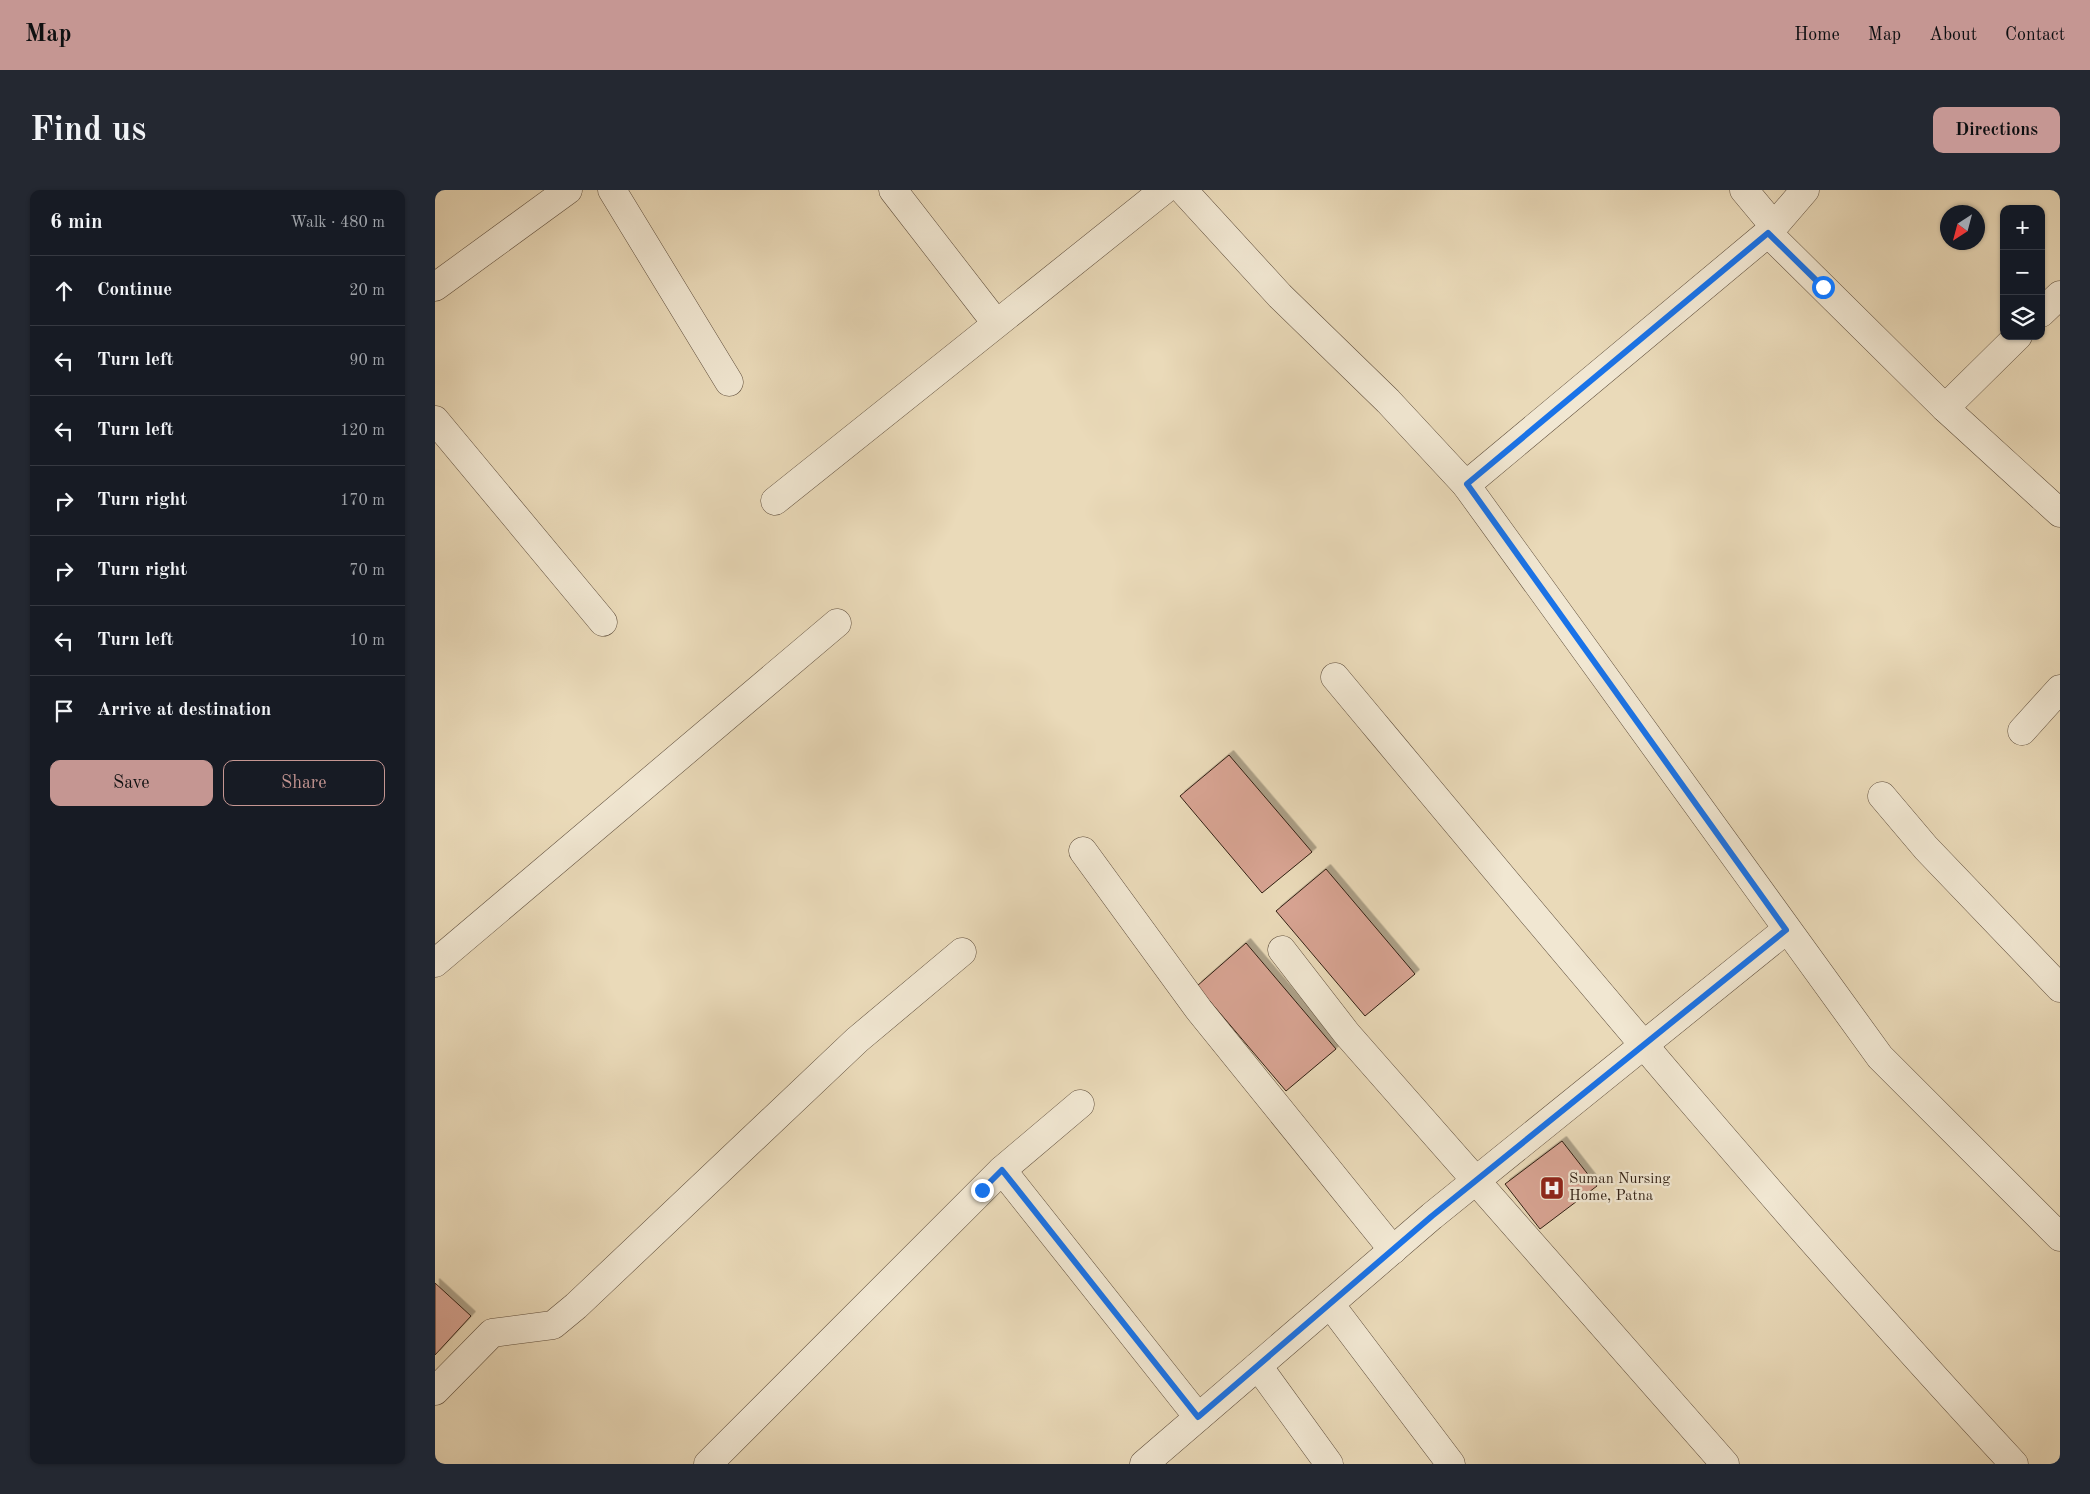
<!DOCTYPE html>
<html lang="en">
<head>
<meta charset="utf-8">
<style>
  body { margin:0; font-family:"Old Standard TT",serif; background:#242831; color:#f1f3f6 }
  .controls { position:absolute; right:15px; top:15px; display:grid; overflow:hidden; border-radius:10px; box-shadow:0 1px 4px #0004 }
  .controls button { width:45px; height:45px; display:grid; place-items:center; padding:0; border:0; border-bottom:1px solid #363941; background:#171b24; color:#f1f3f6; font:25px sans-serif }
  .compass { position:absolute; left:1505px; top:15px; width:45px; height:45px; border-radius:50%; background:#171b24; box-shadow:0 1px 4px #0004; rotate:216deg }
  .stop { position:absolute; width:15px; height:15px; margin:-11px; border:4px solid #1a73e8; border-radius:50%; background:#fff }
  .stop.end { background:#1a73e8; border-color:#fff; box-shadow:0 1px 5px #0008 }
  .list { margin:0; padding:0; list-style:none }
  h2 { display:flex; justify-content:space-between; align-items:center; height:65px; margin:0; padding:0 20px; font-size:21px }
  h2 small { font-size:16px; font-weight:400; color:#9ea1a6 }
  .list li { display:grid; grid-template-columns:32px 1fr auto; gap:15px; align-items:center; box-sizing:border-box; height:70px; padding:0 20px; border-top:1px solid #363941 }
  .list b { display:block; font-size:19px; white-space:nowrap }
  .list em { font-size:16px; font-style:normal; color:#9ea1a6 }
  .actions { display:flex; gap:10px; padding:15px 20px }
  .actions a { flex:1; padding:11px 0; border:1px solid #c59692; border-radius:10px; text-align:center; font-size:18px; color:#c59692 }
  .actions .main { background:#c59692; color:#111 }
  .icon { flex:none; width:28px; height:28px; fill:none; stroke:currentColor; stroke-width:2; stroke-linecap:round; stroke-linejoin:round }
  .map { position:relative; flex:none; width:1625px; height:1274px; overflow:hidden; border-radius:10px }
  header { display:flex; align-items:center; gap:30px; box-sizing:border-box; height:70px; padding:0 25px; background:#c59692; color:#111 }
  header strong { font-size:24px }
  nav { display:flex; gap:28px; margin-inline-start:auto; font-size:18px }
  .intro { display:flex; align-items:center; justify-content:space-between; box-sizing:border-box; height:120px; padding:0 30px }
  h1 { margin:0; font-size:35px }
  .button { padding:12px 22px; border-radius:10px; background:#c59692; color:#111; font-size:18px; font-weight:700 }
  main { display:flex; gap:30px; padding:0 30px }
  aside { flex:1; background:#171b24; border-radius:10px; box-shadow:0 1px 4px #0004 }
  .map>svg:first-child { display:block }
</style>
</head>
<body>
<header>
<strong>Map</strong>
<nav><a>Home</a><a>Map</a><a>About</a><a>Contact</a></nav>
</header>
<div class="intro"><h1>Find us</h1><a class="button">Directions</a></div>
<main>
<aside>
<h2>6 min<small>Walk · 480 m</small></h2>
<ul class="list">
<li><svg class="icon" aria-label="ahead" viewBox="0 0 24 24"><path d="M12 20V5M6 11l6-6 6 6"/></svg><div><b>Continue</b></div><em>20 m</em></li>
<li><svg class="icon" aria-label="left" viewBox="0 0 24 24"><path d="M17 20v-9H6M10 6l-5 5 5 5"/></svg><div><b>Turn left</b></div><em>90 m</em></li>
<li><svg class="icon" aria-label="left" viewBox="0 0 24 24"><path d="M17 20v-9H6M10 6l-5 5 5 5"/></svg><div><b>Turn left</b></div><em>120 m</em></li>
<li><svg class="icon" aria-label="right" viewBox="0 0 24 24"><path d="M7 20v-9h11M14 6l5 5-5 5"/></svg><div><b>Turn right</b></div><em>170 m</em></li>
<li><svg class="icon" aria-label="right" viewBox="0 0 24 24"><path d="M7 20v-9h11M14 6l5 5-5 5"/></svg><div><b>Turn right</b></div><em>70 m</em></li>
<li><svg class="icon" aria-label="left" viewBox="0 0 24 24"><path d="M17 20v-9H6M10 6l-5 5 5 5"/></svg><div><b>Turn left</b></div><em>10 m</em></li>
<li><svg class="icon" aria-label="arrive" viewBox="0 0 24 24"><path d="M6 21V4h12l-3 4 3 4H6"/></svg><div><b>Arrive at destination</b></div></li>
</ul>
<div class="actions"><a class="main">Save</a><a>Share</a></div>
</aside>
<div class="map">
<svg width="1625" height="1274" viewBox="0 0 1625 1274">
  <defs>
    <filter id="shadow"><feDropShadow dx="4.5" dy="-4.5" stdDeviation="0" flood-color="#0004"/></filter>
  </defs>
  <rect width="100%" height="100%" fill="#eadab9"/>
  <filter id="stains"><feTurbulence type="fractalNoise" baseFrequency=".004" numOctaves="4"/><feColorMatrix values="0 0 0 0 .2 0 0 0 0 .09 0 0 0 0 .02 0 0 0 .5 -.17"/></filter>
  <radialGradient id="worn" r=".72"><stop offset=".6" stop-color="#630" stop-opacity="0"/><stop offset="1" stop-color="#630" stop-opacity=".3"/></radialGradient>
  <g fill="#d8a493" stroke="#311f13" filter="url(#shadow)">
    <polygon points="794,565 877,662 827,703 745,606"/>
    <polygon points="891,679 980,784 930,826 841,721"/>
    <polygon points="811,753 901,859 851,901 762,796"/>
    <polygon points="1127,951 1162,996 1105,1039 1070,994"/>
    <polygon points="0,1093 36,1126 0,1165"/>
  </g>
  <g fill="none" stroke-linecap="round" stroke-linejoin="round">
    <defs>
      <g id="minor">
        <polyline points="177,0 294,192"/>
        <polyline points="458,0 561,133"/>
        <polyline points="748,0 845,106 953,211 1031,295 1445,867 1625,1047"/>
        <polyline points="1309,0 1339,36"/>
        <polyline points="1333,43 1370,0"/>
        <polyline points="0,97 133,0"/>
        <polyline points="1606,123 1625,105"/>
        <polyline points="1510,218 1583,146"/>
        <polyline points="0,230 168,432"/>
        <polyline points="1031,295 1333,43 1510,218 1625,323"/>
        <polyline points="340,311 729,0"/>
        <path d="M900,487c222,266 443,533 679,787"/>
        <polyline points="1587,541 1625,499"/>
        <polyline points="1447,606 1491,658 1625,798"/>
        <polyline points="648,661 764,820 958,1060"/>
        <polyline points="847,760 912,844 1290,1274"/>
        <polyline points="0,773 402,433"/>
        <polyline points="567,980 763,1227"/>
        <polyline points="895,1114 1016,1274"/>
        <polyline points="823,1176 894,1274"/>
        <polyline points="0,1201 57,1143 118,1135 141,1116 422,850 527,762"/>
        <polyline points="273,1274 567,980 645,914"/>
        <polyline points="709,1274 997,1026 1351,740"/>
      </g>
    </defs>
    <use href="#minor" stroke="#5f4e3c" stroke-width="29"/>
    <use href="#minor" stroke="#f1e7d2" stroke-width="28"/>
  </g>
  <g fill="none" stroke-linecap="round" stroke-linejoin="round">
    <polyline stroke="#1a73e8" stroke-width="6" points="547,1000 567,980 763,1227 997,1026 1351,740 1032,294 1333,43 1388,97"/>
  </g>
  <defs>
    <symbol id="hospital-square" viewBox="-11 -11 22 22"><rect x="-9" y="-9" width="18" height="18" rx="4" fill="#8f2418" stroke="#f1e7d2"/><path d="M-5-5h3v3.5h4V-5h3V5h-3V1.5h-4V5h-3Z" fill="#fff"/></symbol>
  </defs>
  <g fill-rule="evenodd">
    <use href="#hospital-square" x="1103" y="984" width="28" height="28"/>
  </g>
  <g text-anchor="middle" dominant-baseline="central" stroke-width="4.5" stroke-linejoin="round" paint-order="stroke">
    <g font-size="15" fill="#311f13" stroke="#f1e7d2" text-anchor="start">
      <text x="1134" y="989">Suman Nursing<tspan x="1134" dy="17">Home, Patna</tspan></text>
    </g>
  </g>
  <rect width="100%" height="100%" filter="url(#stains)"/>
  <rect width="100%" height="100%" fill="url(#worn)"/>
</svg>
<div class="controls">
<button>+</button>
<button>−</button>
<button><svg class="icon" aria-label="layers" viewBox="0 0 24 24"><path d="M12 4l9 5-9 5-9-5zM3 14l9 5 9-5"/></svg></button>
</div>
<svg class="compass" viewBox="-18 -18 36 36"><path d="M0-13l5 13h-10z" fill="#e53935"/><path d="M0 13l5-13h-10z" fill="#9ea1a6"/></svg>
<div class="stop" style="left:1388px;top:97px"></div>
<div class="stop end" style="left:547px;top:1000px"></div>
</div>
</main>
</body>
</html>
